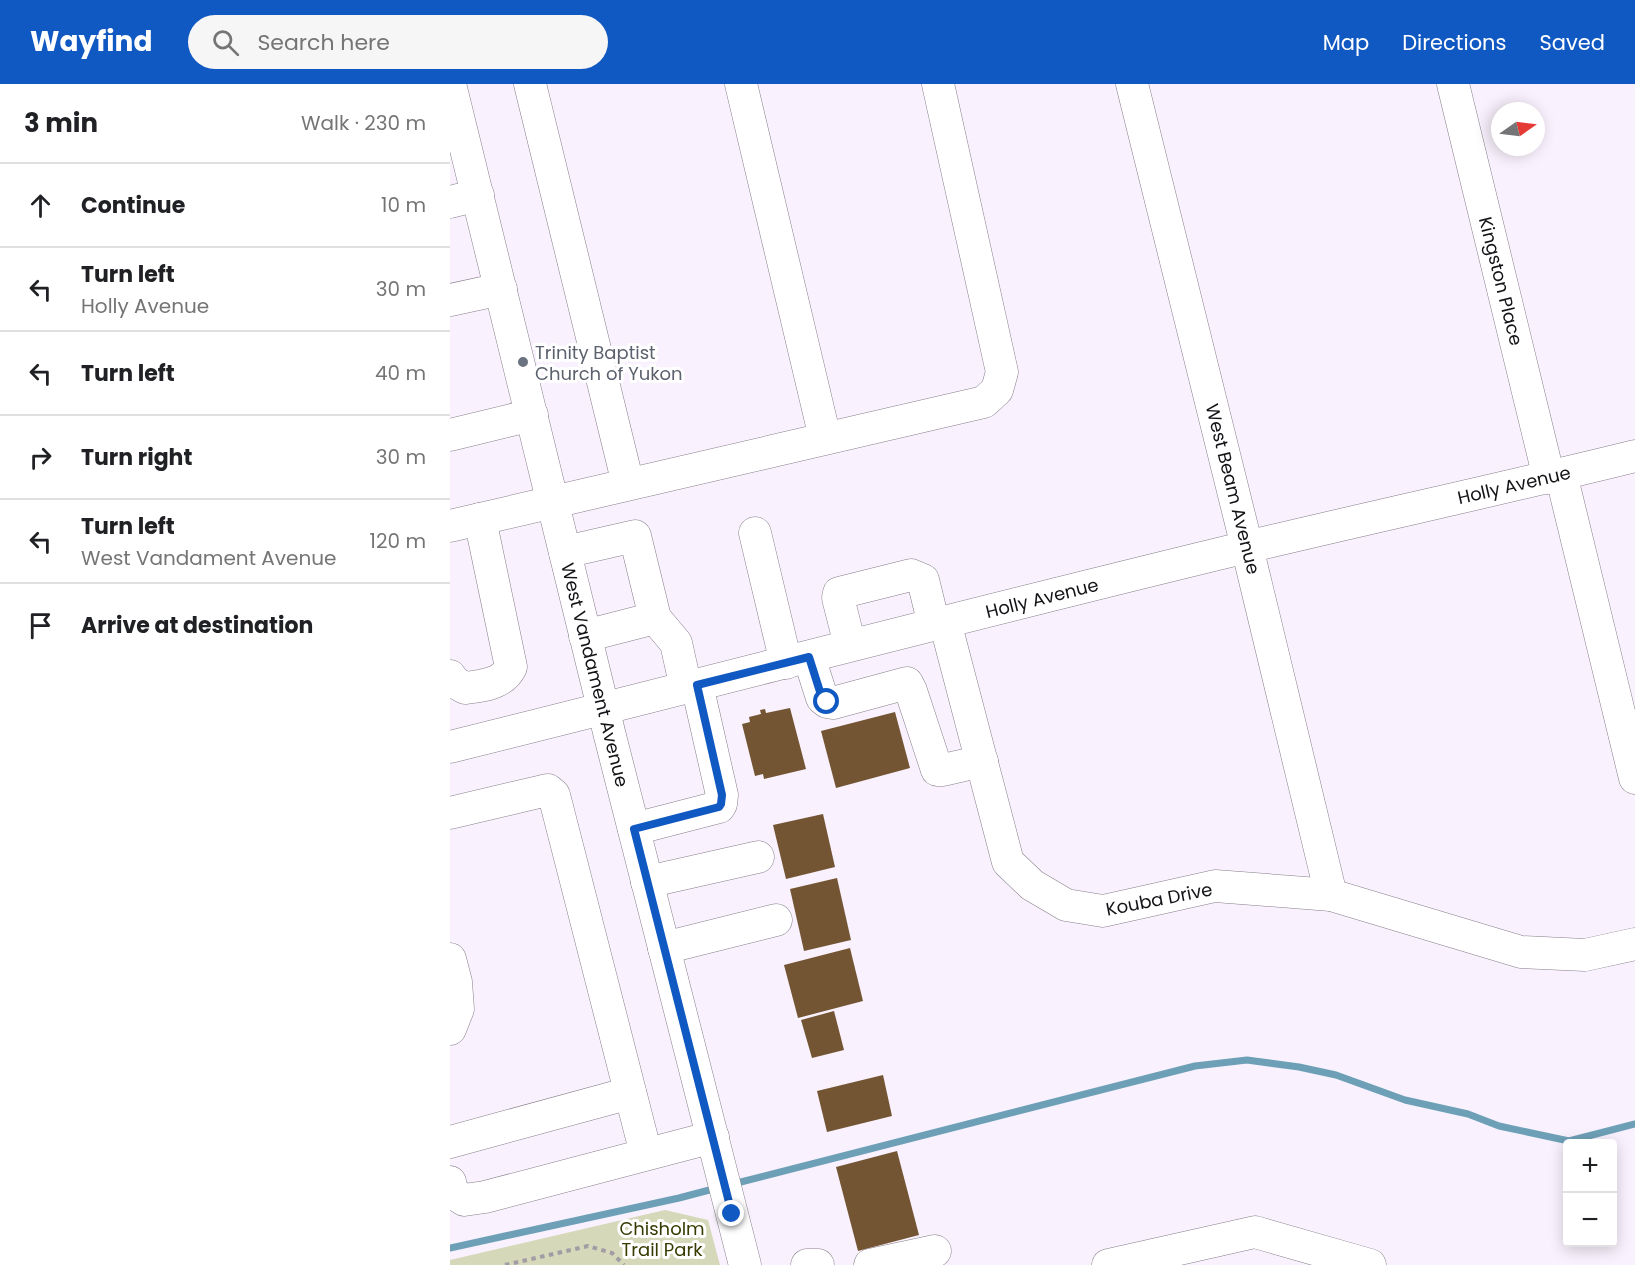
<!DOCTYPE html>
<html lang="en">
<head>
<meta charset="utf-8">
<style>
  body { margin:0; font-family:Poppins,sans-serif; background:#f6f6f6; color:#202124 }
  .controls { position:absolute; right:18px; bottom:18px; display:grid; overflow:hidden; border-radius:6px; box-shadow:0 3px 15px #0003 }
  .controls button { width:54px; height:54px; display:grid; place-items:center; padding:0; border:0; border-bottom:2px solid #e0e0e0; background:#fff; color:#202124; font:30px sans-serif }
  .compass { position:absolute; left:1041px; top:18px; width:54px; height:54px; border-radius:50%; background:#fff; box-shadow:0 3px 15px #0003; rotate:76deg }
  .stop { position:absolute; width:18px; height:18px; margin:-14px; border:4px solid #1058c2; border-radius:50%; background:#fff }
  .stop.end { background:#1058c2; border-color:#fff; box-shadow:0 2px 6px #0008 }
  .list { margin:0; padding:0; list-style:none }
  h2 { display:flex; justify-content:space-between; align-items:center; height:78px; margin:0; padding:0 24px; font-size:26px }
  h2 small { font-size:20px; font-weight:400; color:#757577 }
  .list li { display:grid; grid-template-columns:39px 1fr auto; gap:18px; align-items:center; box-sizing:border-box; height:84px; padding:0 24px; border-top:2px solid #e0e0e0 }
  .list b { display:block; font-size:22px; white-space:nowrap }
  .list p { margin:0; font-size:20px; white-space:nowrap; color:#757577 }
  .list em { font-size:20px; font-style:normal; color:#757577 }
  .icon { flex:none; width:33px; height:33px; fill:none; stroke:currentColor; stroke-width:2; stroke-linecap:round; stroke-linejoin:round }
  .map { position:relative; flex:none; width:1185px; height:1181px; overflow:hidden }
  header { display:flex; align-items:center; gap:36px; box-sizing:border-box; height:84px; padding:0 30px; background:#1058c2; color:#fff }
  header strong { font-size:28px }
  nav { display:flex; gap:33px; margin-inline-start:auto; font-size:21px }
  .search { width:420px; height:54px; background:#f6f6f6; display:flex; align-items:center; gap:15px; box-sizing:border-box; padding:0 21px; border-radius:33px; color:#757577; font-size:22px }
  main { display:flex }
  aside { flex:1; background:#fff }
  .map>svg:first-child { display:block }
</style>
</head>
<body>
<header>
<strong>Wayfind</strong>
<div class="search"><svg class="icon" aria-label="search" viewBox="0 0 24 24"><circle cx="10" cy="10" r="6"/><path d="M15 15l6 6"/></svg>Search here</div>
<nav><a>Map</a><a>Directions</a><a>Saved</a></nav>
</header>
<main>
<aside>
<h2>3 min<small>Walk · 230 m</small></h2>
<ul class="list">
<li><svg class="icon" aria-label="ahead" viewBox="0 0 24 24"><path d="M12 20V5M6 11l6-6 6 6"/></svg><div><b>Continue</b></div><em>10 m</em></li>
<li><svg class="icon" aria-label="left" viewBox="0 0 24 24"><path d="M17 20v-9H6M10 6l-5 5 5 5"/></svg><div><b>Turn left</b><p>Holly Avenue</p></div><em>30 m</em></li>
<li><svg class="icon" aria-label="left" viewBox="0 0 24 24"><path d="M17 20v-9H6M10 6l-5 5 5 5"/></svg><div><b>Turn left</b></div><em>40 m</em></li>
<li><svg class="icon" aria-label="right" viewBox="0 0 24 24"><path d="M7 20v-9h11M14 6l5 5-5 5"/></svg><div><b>Turn right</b></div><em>30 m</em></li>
<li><svg class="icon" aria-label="left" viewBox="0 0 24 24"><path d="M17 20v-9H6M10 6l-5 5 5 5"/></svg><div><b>Turn left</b><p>West Vandament Avenue</p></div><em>120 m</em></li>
<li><svg class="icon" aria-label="arrive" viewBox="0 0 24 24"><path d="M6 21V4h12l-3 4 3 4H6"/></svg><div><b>Arrive at destination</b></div></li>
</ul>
</aside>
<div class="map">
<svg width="1185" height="1181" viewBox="0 0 1185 1181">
  <rect width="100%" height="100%" fill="#f9f1fd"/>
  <polygon fill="#d5d8b9" points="215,1126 258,1136 270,1181 0,1181 0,1176"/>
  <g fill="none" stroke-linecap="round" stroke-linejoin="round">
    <g stroke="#6da0b7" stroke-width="7">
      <polyline points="283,1100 745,982 797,976 849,983 886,991 955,1016 1018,1030 1049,1042 1119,1057 1185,1040"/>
      <polyline points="0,1164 229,1114 267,1104"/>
    </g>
  </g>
  <g fill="#745533">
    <polygon points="340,624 356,685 314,695 313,690 305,692 292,640 300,638 299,633 311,630 310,626 315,625 316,629"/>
    <polygon points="445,628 460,684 386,704 371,647"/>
    <polygon points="373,730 385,783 336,795 323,741"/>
    <polygon points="387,794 401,856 354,867 340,805"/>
    <polygon points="400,864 413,917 348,934 334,881"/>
    <polygon points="384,927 394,966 362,974 351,936"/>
    <polygon points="433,991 442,1032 377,1048 367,1007"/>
    <polygon points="447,1067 469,1151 408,1167 386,1083"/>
  </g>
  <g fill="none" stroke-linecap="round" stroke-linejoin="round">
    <defs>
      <g id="minor">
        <polyline points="0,0 160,652 295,1181"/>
        <polyline points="80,0 178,400"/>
        <polyline points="291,0 375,354"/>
        <polyline points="682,0 797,463 881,811"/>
        <polyline points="1003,0 1099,394"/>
        <polyline points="0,118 28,111"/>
        <polyline points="0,216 51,205"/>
        <polyline points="0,351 82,331"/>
        <polyline points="1111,390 1185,694"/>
        <polyline points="0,442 534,318 547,306 552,288 488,0"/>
        <polyline points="305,449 336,579"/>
        <polyline points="115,468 185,452 205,534 135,552"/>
        <polyline points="205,534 226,559 236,604"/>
        <polyline points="495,538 558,778 582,801 616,821 653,827 765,802 881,811 1071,868 1135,871 1185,860"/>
        <polyline points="400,561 388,514 389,509 461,491 473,496 484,541"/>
        <polyline points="359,573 372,614 377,618 383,619 457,599 461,607 487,686 493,686 532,677"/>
        <path d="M0,592l4,6 11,6c17,-2 38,-4 46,-21l-31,-148"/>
        <path d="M0,663c266,-66 531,-136 797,-200 129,-31 259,-59 388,-91"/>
        <polyline points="0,729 93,707 98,706 104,711 196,1070"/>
        <polyline points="184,745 269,723 271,720 272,711 247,601"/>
        <polyline points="197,798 308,773"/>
        <polyline points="214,864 326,836"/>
        <polyline points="0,875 6,898 8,925 0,945"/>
        <polyline points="0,1058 180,1009"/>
        <polyline points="0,1098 2,1108 14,1116 35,1113 263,1053"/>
        <polyline points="357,1181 368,1181"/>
        <polyline points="420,1181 485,1167"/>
        <polyline points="658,1181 805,1148 920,1181"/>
      </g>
    </defs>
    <use href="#minor" stroke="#877f8a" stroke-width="33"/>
    <polyline stroke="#a29ca5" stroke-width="4" stroke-dasharray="4.5 4.5" stroke-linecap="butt" points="55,1181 138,1162 162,1169 174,1181"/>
    <use href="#minor" stroke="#fff" stroke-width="32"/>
  </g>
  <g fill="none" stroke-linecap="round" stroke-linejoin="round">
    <polyline stroke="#1058c2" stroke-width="8" points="282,1130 184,745 269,723 271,720 272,711 247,601 359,573 372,614 377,618"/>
  </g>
  <circle fill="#6b7280" stroke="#fff" stroke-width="2" cx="73" cy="278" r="6"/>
  <g text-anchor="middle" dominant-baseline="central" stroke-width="6" stroke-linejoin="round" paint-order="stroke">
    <g font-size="18" fill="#141216" stroke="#fff">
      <text transform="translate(1051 197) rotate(76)">Kingston Place</text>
      <text transform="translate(1064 401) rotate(-13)">Holly Avenue</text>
      <text transform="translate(783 405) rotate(76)">West Beam Avenue</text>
      <text transform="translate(592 514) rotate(-14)">Holly Avenue</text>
      <text transform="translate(145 591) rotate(76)">West Vandament Avenue</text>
      <text transform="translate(709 815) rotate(-11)">Kouba Drive</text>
    </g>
    <g font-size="18" fill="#5b616d" stroke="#fff" text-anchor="start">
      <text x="85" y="268">Trinity Baptist<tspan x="85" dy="21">Church of Yukon</tspan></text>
    </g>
    <g font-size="18" fill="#383b00" stroke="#fff">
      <text x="212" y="1144">Chisholm<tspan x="212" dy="21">Trail Park</tspan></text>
    </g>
  </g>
</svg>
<div class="controls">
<button>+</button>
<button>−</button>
</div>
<svg class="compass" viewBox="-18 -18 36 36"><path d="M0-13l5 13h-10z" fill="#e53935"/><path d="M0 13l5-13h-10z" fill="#757577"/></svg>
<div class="stop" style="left:377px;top:618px"></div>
<div class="stop end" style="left:282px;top:1130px"></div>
</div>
</main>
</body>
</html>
